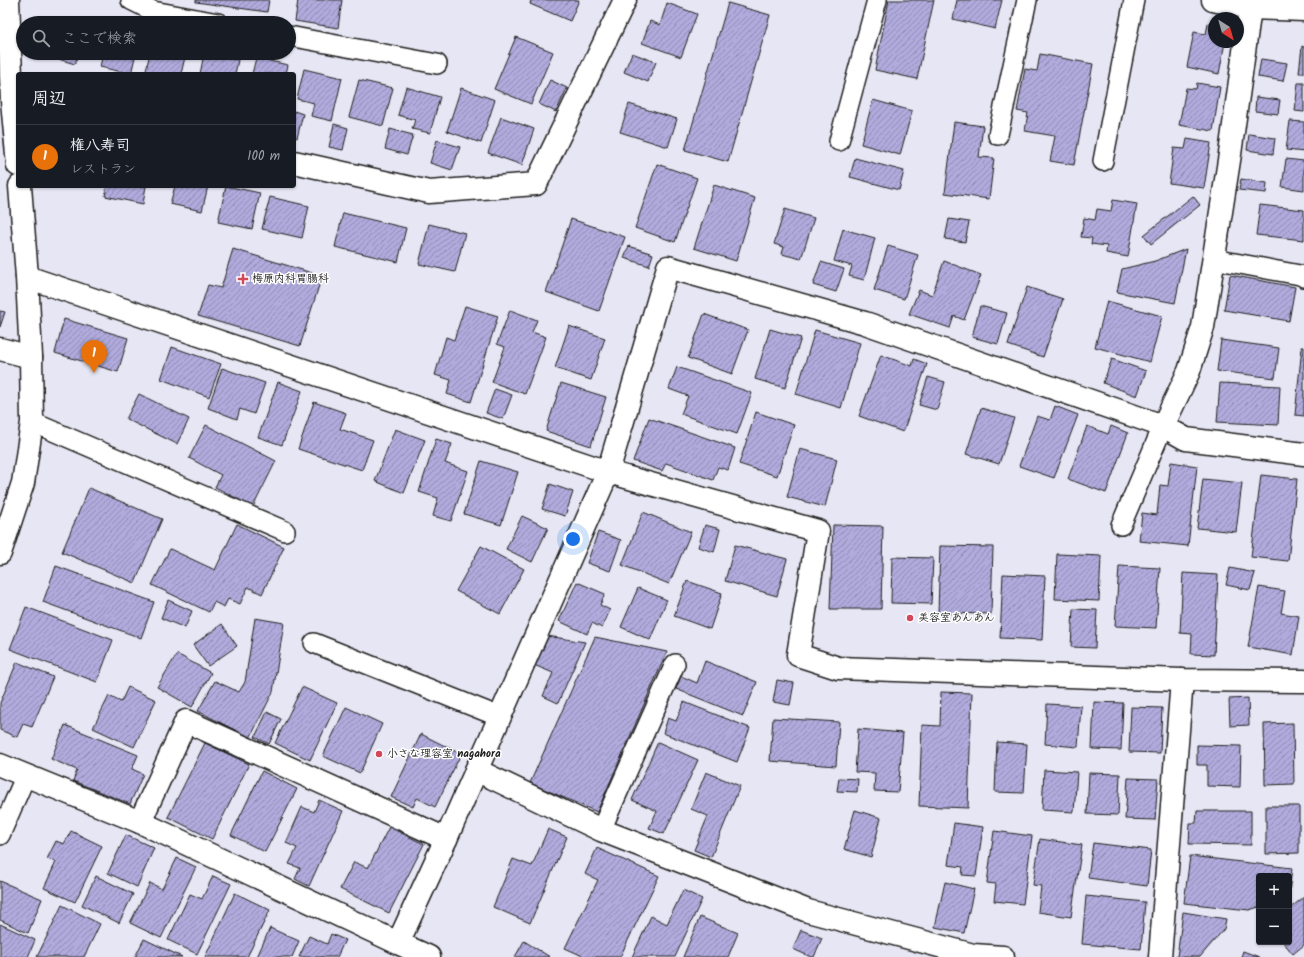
<!DOCTYPE html>
<html lang="ja">
<head>
<meta charset="utf-8">
<style>
  body { margin:0; font-family:Kalam,"Klee One",sans-serif; background:#242831; color:#f1f3f6 }
  .controls { position:absolute; right:12px; bottom:12px; display:grid; overflow:hidden; border-radius:4px; box-shadow:0 1px 3px #0004 }
  .controls button { width:36px; height:36px; display:grid; place-items:center; padding:0; border:0; border-bottom:1px solid #363941; background:#171b24; color:#f1f3f6; font:20px sans-serif }
  .compass { position:absolute; left:1208px; top:12px; width:36px; height:36px; border-radius:50%; background:#171b24; box-shadow:0 1px 3px #0004; rotate:143deg }
  .you { position:absolute; left:573px; top:539px; width:14px; height:14px; margin:-10px; border:3px solid #fff; border-radius:50%; background:#1a73e8; box-shadow:0 0 0 6px #1a73e833 }
  .badge { display:grid; place-items:center; width:26px; height:26px; border-radius:50%; background:#d1495b; color:#fff; font-size:13px; font-weight:700 }
  .pin { position:absolute; translate:-50% -33px; filter:drop-shadow(0 1px 2px #0008) }
  .pin::after { content:''; position:absolute; top:21px; width:14px; height:12px; background:inherit; clip-path:polygon(0 0,100% 0,50% 100%) }
  .list { margin:0; padding:0; list-style:none }
  h2 { display:flex; justify-content:space-between; align-items:center; height:52px; margin:0; padding:0 16px; font-size:17px }
  h2 small { font-size:13px; font-weight:400; color:#9ea1a6 }
  .list li { display:grid; grid-template-columns:26px 1fr auto; gap:12px; align-items:center; box-sizing:border-box; height:64px; padding:0 16px; border-top:1px solid #363941 }
  .list b { display:block; font-size:15px; white-space:nowrap }
  .list p { margin:0; font-size:13px; white-space:nowrap; color:#9ea1a6 }
  .list em { font-size:13px; font-style:normal; color:#9ea1a6 }
  .icon { flex:none; width:22px; height:22px; fill:none; stroke:currentColor; stroke-width:2; stroke-linecap:round; stroke-linejoin:round }
  .map { position:relative; flex:none; width:1304px; height:957px; overflow:hidden }
  .search { position:absolute; background:#171b24; box-shadow:0 1px 3px #0004; left:16px; top:16px; width:280px; height:44px; display:flex; align-items:center; gap:10px; box-sizing:border-box; padding:0 14px; border-radius:22px; color:#9ea1a6; font-size:15px }
  .panel { position:absolute; background:#171b24; box-shadow:0 1px 3px #0004; left:16px; top:72px; width:280px; height:116px; border-radius:4px }
  .map>svg:first-child { display:block }
</style>
</head>
<body>
<div class="map">
<svg width="1304" height="957" viewBox="0 0 1304 957">
  <defs>
    <pattern id="building-hatch" width="6" height="6" patternUnits="userSpaceOnUse"><rect width="6" height="6" fill="#b0abdc"/><path d="M-1 1l2-2M0 6l6-6M5 7l2-2" fill="none" stroke="#8e8ab2"/></pattern>
  </defs>
  <rect width="100%" height="100%" fill="#e7e6f4"/>
  <filter id="ink" filterUnits="userSpaceOnUse"><feTurbulence type="fractalNoise" baseFrequency=".025" numOctaves="2"/><feDisplacementMap in="SourceGraphic" scale="8" xChannelSelector="R" yChannelSelector="G"/><feConvolveMatrix kernelMatrix="1 2 1 2 8 2 1 2 1" color-interpolation-filters="sRGB"/></filter>
  <g filter="url(#ink)">
    <g fill="url(#building-hatch)" stroke="#1c1c1c">
      <polygon points="196,0 269,0 267,12 196,2"/>
      <polygon points="298,0 342,0 338,28 295,21"/>
      <polygon points="531,0 579,0 570,21 530,4"/>
      <polygon points="889,0 934,0 917,79 875,70"/>
      <polygon points="957,0 1002,0 995,29 953,19"/>
      <polygon points="667,3 697,14 681,57 642,43 650,21 660,25"/>
      <polygon points="728,3 770,15 728,162 685,150"/>
      <polygon points="1208,24 1214,25 1214,42 1225,42 1219,74 1187,67 1194,32 1206,34"/>
      <polygon points="516,37 553,52 531,104 494,89"/>
      <polygon points="1302,46 1304,47 1304,73 1299,73"/>
      <polygon points="38,53 78,53 75,64"/>
      <polygon points="103,53 136,53 131,74 100,67"/>
      <polygon points="150,53 186,53 181,74 145,74"/>
      <polygon points="632,53 656,62 648,82 624,72"/>
      <polygon points="204,54 238,60 235,74 200,74"/>
      <polygon points="1040,54 1093,64 1074,165 1050,161 1055,136 1025,131 1028,113 1017,111 1025,69 1037,71"/>
      <polygon points="256,58 288,65 286,74 252,74"/>
      <polygon points="1261,59 1287,63 1283,81 1258,77"/>
      <polygon points="304,69 342,78 332,121 311,116 314,103 297,99"/>
      <polygon points="359,80 393,88 383,126 349,117"/>
      <polygon points="550,80 567,88 556,112 539,104"/>
      <polygon points="1197,83 1220,87 1213,131 1179,125 1186,88 1196,89"/>
      <polygon points="1298,83 1304,83 1304,112 1295,111"/>
      <polygon points="406,87 440,97 430,133 412,129 415,120 398,115"/>
      <polygon points="461,88 495,100 481,143 447,131"/>
      <polygon points="1256,97 1280,100 1278,114 1255,111"/>
      <polygon points="873,100 912,111 900,155 861,144"/>
      <polygon points="629,104 677,119 668,147 620,132"/>
      <polygon points="294,111 303,114 297,138 294,137"/>
      <polygon points="501,117 534,129 522,165 488,153"/>
      <polygon points="1290,121 1304,122 1304,152 1286,150"/>
      <polygon points="954,122 983,126 979,157 994,158 989,199 945,193"/>
      <polygon points="334,124 348,128 343,150 329,147"/>
      <polygon points="390,129 413,135 407,155 385,149"/>
      <polygon points="1249,134 1275,138 1273,154 1247,150"/>
      <polygon points="1187,139 1211,143 1204,188 1169,183 1174,148 1185,149"/>
      <polygon points="437,140 460,147 452,170 430,163"/>
      <polygon points="855,158 904,171 899,190 850,177"/>
      <polygon points="1286,159 1304,161 1304,190 1282,187"/>
      <polygon points="657,164 697,178 675,242 635,228"/>
      <polygon points="1241,179 1267,183 1266,193 1239,190"/>
      <polygon points="714,185 755,198 736,261 694,248"/>
      <polygon points="107,186 146,186 143,204 105,196"/>
      <polygon points="175,186 208,186 202,211 170,204"/>
      <polygon points="226,186 260,193 252,229 218,222"/>
      <polygon points="1193,196 1200,205 1151,244 1144,235"/>
      <polygon points="270,197 309,206 302,238 262,229"/>
      <polygon points="1113,200 1137,204 1128,257 1106,253 1107,246 1091,244 1092,238 1081,237 1084,218 1095,220 1097,209 1111,211"/>
      <polygon points="1260,205 1304,210 1304,240 1256,235"/>
      <polygon points="785,209 814,218 801,259 782,254 784,247 774,244"/>
      <polygon points="343,213 406,228 398,262 335,247"/>
      <polygon points="571,219 625,237 599,311 546,292"/>
      <polygon points="949,219 969,222 965,242 945,239"/>
      <polygon points="429,224 465,233 455,272 419,264"/>
      <polygon points="843,229 875,238 864,280 849,276 852,266 834,261"/>
      <polygon points="629,246 653,254 649,266 624,258"/>
      <polygon points="888,246 918,255 904,299 874,290"/>
      <polygon points="233,249 322,276 300,346 198,316 208,285 221,288"/>
      <polygon points="1186,249 1175,303 1117,292 1122,269 1155,261"/>
      <polygon points="944,261 981,275 964,320 954,316 950,328 909,314 919,290 932,295"/>
      <polygon points="821,262 844,269 836,292 813,285"/>
      <polygon points="1230,275 1295,287 1289,321 1224,310"/>
      <polygon points="1027,287 1063,299 1043,357 1008,345"/>
      <polygon points="1107,301 1162,316 1150,362 1095,347"/>
      <polygon points="465,306 498,316 471,402 447,394 451,380 435,375 446,337 454,340"/>
      <polygon points="980,306 1007,313 998,344 972,337"/>
      <polygon points="510,310 537,320 532,332 546,337 525,394 492,382 505,347 497,344"/>
      <polygon points="0,311 5,312 0,327"/>
      <polygon points="704,314 748,330 732,374 688,358"/>
      <polygon points="64,319 128,338 118,372 55,353"/>
      <polygon points="569,326 605,338 591,380 555,368"/>
      <polygon points="770,329 801,338 785,388 755,379"/>
      <polygon points="815,330 860,343 841,408 796,394"/>
      <polygon points="1221,340 1279,348 1275,378 1217,371"/>
      <polygon points="172,347 221,364 209,397 161,379"/>
      <polygon points="1302,347 1304,347 1304,416 1295,415"/>
      <polygon points="881,355 912,366 914,359 927,364 903,432 859,416"/>
      <polygon points="1112,359 1146,371 1137,396 1103,383"/>
      <polygon points="677,367 752,393 737,434 681,414 688,396 669,389"/>
      <polygon points="222,368 265,383 254,414 240,409 237,419 208,408"/>
      <polygon points="928,377 945,382 937,410 919,405"/>
      <polygon points="278,382 302,391 282,445 258,437"/>
      <polygon points="561,383 606,397 591,446 546,431"/>
      <polygon points="1220,383 1280,386 1278,425 1217,422"/>
      <polygon points="495,389 512,395 503,419 486,413"/>
      <polygon points="139,394 189,419 177,444 126,419"/>
      <polygon points="314,402 346,413 340,429 373,440 362,470 298,449"/>
      <polygon points="1055,406 1078,415 1054,478 1019,466 1037,416 1050,420"/>
      <polygon points="981,408 1014,418 999,464 966,454"/>
      <polygon points="756,412 794,425 777,476 739,464"/>
      <polygon points="649,418 735,448 728,470 718,467 713,480 666,463 662,471 633,461"/>
      <polygon points="206,425 276,461 253,507 215,487 221,475 189,458"/>
      <polygon points="1087,426 1108,434 1111,426 1128,433 1106,493 1068,479"/>
      <polygon points="395,429 425,440 404,493 375,481"/>
      <polygon points="436,439 452,444 445,463 468,471 451,521 433,516 438,498 419,492"/>
      <polygon points="800,449 837,459 825,507 787,497"/>
      <polygon points="481,461 518,472 501,525 464,514"/>
      <polygon points="1171,462 1197,466 1188,546 1139,541 1142,513 1157,515 1160,485 1168,486"/>
      <polygon points="1261,475 1297,479 1288,561 1251,557"/>
      <polygon points="1203,479 1242,483 1236,532 1197,528"/>
      <polygon points="550,484 573,492 565,516 542,509"/>
      <polygon points="89,488 162,519 135,583 62,552"/>
      <polygon points="643,512 691,532 669,584 622,565"/>
      <polygon points="522,516 548,528 532,562 506,549"/>
      <polygon points="237,524 284,547 262,594 248,587 240,604 228,599 224,607 214,602 209,612 152,585 170,549 215,570"/>
      <polygon points="705,525 720,529 714,552 698,547"/>
      <polygon points="833,525 883,526 881,609 830,609"/>
      <polygon points="598,532 621,540 610,571 587,563"/>
      <polygon points="735,545 787,559 777,596 725,581"/>
      <polygon points="481,546 524,569 500,614 456,591"/>
      <polygon points="940,546 993,547 991,614 938,613"/>
      <polygon points="1057,554 1101,556 1099,601 1055,599"/>
      <polygon points="892,557 933,558 931,604 891,603"/>
      <polygon points="56,566 154,602 141,638 43,602"/>
      <polygon points="1119,566 1160,568 1156,628 1115,626"/>
      <polygon points="1230,568 1255,573 1250,590 1226,585"/>
      <polygon points="1183,573 1218,575 1214,655 1191,654 1192,634 1180,633"/>
      <polygon points="1003,574 1045,576 1042,640 1000,638"/>
      <polygon points="687,581 722,593 710,629 674,616"/>
      <polygon points="577,582 605,594 600,605 610,610 602,628 592,623 587,634 559,621"/>
      <polygon points="1259,587 1285,591 1281,613 1299,616 1293,655 1248,647"/>
      <polygon points="638,588 667,600 650,640 621,627"/>
      <polygon points="168,600 192,611 185,628 161,618"/>
      <polygon points="26,607 113,640 97,682 10,649"/>
      <polygon points="1073,609 1097,610 1095,648 1071,647"/>
      <polygon points="255,618 284,623 273,692 250,738 198,711 215,681 239,692 245,682"/>
      <polygon points="222,624 237,646 208,666 193,645"/>
      <polygon points="547,636 585,642 558,703 543,696 553,673 534,665"/>
      <polygon points="595,637 667,652 597,812 530,783"/>
      <polygon points="177,654 211,673 192,707 157,687"/>
      <polygon points="705,661 757,682 743,716 676,689 681,676 697,683"/>
      <polygon points="17,662 53,677 32,727 23,724 17,737 0,730 0,703"/>
      <polygon points="777,680 794,683 790,705 773,702"/>
      <polygon points="128,687 156,700 134,747 93,728 109,696 121,702"/>
      <polygon points="302,687 337,703 310,760 275,743"/>
      <polygon points="941,692 972,693 968,808 919,806 922,725 940,726"/>
      <polygon points="1248,698 1249,725 1230,726 1229,699"/>
      <polygon points="684,702 750,728 737,762 663,733 668,718 676,721"/>
      <polygon points="1094,702 1123,703 1121,750 1092,749"/>
      <polygon points="1047,704 1081,706 1078,747 1045,744"/>
      <polygon points="346,707 382,724 360,773 323,756"/>
      <polygon points="1131,707 1162,708 1160,753 1129,752"/>
      <polygon points="267,712 281,719 269,744 255,737"/>
      <polygon points="773,718 839,722 836,766 770,761"/>
      <polygon points="1293,723 1294,784 1265,785 1264,724"/>
      <polygon points="65,725 138,755 132,769 143,774 130,804 73,781 77,770 51,759"/>
      <polygon points="858,729 903,733 898,792 874,791 875,773 855,772"/>
      <polygon points="421,734 461,754 435,807 417,798 413,807 391,797"/>
      <polygon points="658,742 698,760 664,834 649,828 657,811 632,800"/>
      <polygon points="997,742 1027,744 1024,793 995,792"/>
      <polygon points="205,743 249,764 212,839 168,817"/>
      <polygon points="1197,745 1241,746 1240,787 1207,786 1207,765 1197,765"/>
      <polygon points="1044,770 1077,772 1074,812 1042,810"/>
      <polygon points="262,771 297,789 265,852 231,835"/>
      <polygon points="706,772 740,786 711,857 694,850 708,816 691,809"/>
      <polygon points="1089,773 1120,774 1118,815 1087,814"/>
      <polygon points="839,778 858,779 857,792 837,791"/>
      <polygon points="1128,778 1158,779 1155,820 1125,819"/>
      <polygon points="319,800 343,811 309,886 295,879 300,868 289,864 297,848 286,843 302,807 314,812"/>
      <polygon points="1266,806 1299,806 1299,853 1266,854"/>
      <polygon points="855,810 881,818 871,857 844,849"/>
      <polygon points="1197,811 1251,811 1251,845 1189,844 1190,823 1196,823"/>
      <polygon points="954,823 983,827 976,876 962,875 963,867 948,865"/>
      <polygon points="389,827 424,844 389,913 340,889 354,862 368,868"/>
      <polygon points="548,829 567,837 530,923 493,907 513,859 532,866"/>
      <polygon points="71,831 102,846 75,902 44,888 56,862 47,859 56,841 64,844"/>
      <polygon points="994,831 1032,836 1023,904 994,901 996,884 987,883"/>
      <polygon points="126,835 154,848 137,887 108,873"/>
      <polygon points="1040,839 1082,845 1071,917 1038,912 1041,886 1033,885"/>
      <polygon points="1093,843 1151,850 1147,886 1088,878"/>
      <polygon points="597,848 659,876 620,957 585,957 565,948 598,880 585,874"/>
      <polygon points="1190,856 1292,868 1289,893 1289,876 1259,876 1259,907 1249,910 1184,903"/>
      <polygon points="177,858 196,867 161,938 130,923 150,883 162,889"/>
      <polygon points="96,876 133,894 119,923 82,905"/>
      <polygon points="213,876 231,884 197,954 168,940 190,894 202,899"/>
      <polygon points="0,881 42,899 28,933 0,920"/>
      <polygon points="945,882 974,889 964,933 935,927"/>
      <polygon points="683,890 702,899 675,957 632,957 651,916 667,924"/>
      <polygon points="235,893 270,910 247,957 205,957"/>
      <polygon points="1086,896 1145,902 1141,949 1082,944"/>
      <polygon points="1304,897 1304,945 1293,954 1283,942 1289,942 1289,909"/>
      <polygon points="62,905 100,924 84,957 37,957"/>
      <polygon points="1183,912 1226,919 1224,929 1200,957 1177,957"/>
      <polygon points="700,917 738,933 728,957 683,957"/>
      <polygon points="0,924 35,940 28,957 0,957"/>
      <polygon points="270,928 299,941 292,957 257,957"/>
      <polygon points="801,930 822,938 814,957 811,957 793,949"/>
      <polygon points="331,934 345,940 337,957 299,957 309,936 327,944"/>
      <polygon points="144,939 182,957 135,957"/>
      <polygon points="524,941 550,957 515,957"/>
      <polygon points="1243,951 1259,957 1241,957"/>
    </g>
    <g fill="none" stroke-linecap="round" stroke-linejoin="round">
      <defs>
        <g id="service">
          <polyline points="131,0 153,11 218,23"/>
          <polyline points="289,36 437,64"/>
          <polyline points="998,135 1027,0"/>
          <polyline points="839,141 877,0"/>
          <polyline points="1103,161 1134,0"/>
          <polyline points="1213,259 1300,275 1304,277"/>
          <polyline points="32,422 285,531"/>
          <polyline points="1121,525 1163,426"/>
          <polyline points="314,643 500,717"/>
          <polyline points="601,830 675,664"/>
          <polyline points="0,835 26,775"/>
        </g>
        <g id="minor">
          <polyline points="8,0 12,101 18,165"/>
          <polyline points="294,162 429,192 536,184 625,0"/>
          <polyline points="27,277 98,301 608,472 818,531 798,655 838,668 1182,680 1304,681"/>
          <polyline points="0,349 31,357"/>
          <polyline points="1163,426 1186,439 1304,454"/>
          <polyline points="0,553 23,483 32,422 31,357 27,277 20,186"/>
          <polyline points="0,765 140,822 398,943 446,839 608,472 668,267 865,323 1163,426 1189,371 1203,327 1230,154 1250,8"/>
          <polyline points="476,770 601,830 808,911 973,955 1003,957"/>
          <polyline points="140,822 186,721 446,839"/>
          <polyline points="398,943 429,957"/>
          <polyline points="1160,957 1182,680"/>
        </g>
        <polyline id="tertiary" points="1213,0 1250,8 1304,10"/>
      </defs>
      <use href="#service" stroke="#1c1c1c" stroke-width="22"/>
      <use href="#minor" stroke="#1c1c1c" stroke-width="25"/>
      <use href="#tertiary" stroke="#1c1c1c" stroke-width="25"/>
      <use href="#service" stroke="#fff" stroke-width="19"/>
      <use href="#minor" stroke="#fff" stroke-width="22"/>
      <use href="#tertiary" stroke="#fff" stroke-width="22"/>
    </g>
  </g>
  <g fill="#d1495b" stroke="#fff" stroke-width="1.5">
    <path d="M241 273h4v4h4v4h-4v4h-4v-4h-4v-4h4z"/>
    <circle cx="910" cy="618" r="4"/>
    <circle cx="379" cy="754" r="4"/>
  </g>
  <g text-anchor="middle" dominant-baseline="central" stroke-width="3" stroke-linejoin="round" paint-order="stroke">
    <g font-size="11" font-weight="bold" fill="#1c1c1c" stroke="#fff" text-anchor="start">
      <text x="252" y="279">梅原内科胃腸科</text>
      <text x="918" y="618">美容室あんあん</text>
      <text x="387" y="754">小さな理容室 nagahora</text>
    </g>
  </g>
</svg>
<div class="controls">
<button>+</button>
<button>−</button>
</div>
<svg class="compass" viewBox="-18 -18 36 36"><path d="M0-13l5 13h-10z" fill="#e53935"/><path d="M0 13l5-13h-10z" fill="#9ea1a6"/></svg>
<div class="you"></div>
<div class="pin badge" style="left:94px;top:373px;background:#e8710a">1</div>
<div class="search"><svg class="icon" aria-label="search" viewBox="0 0 24 24"><circle cx="10" cy="10" r="6"/><path d="M15 15l6 6"/></svg>ここで検索</div>
<section class="panel">
<h2>周辺<small></small></h2>
<ul class="list">
<li><span class="badge" style="background:#e8710a">1</span><div><b>権八寿司</b><p>レストラン</p></div><em>100 m</em></li>
</ul>
</section>
</div>
</body>
</html>
